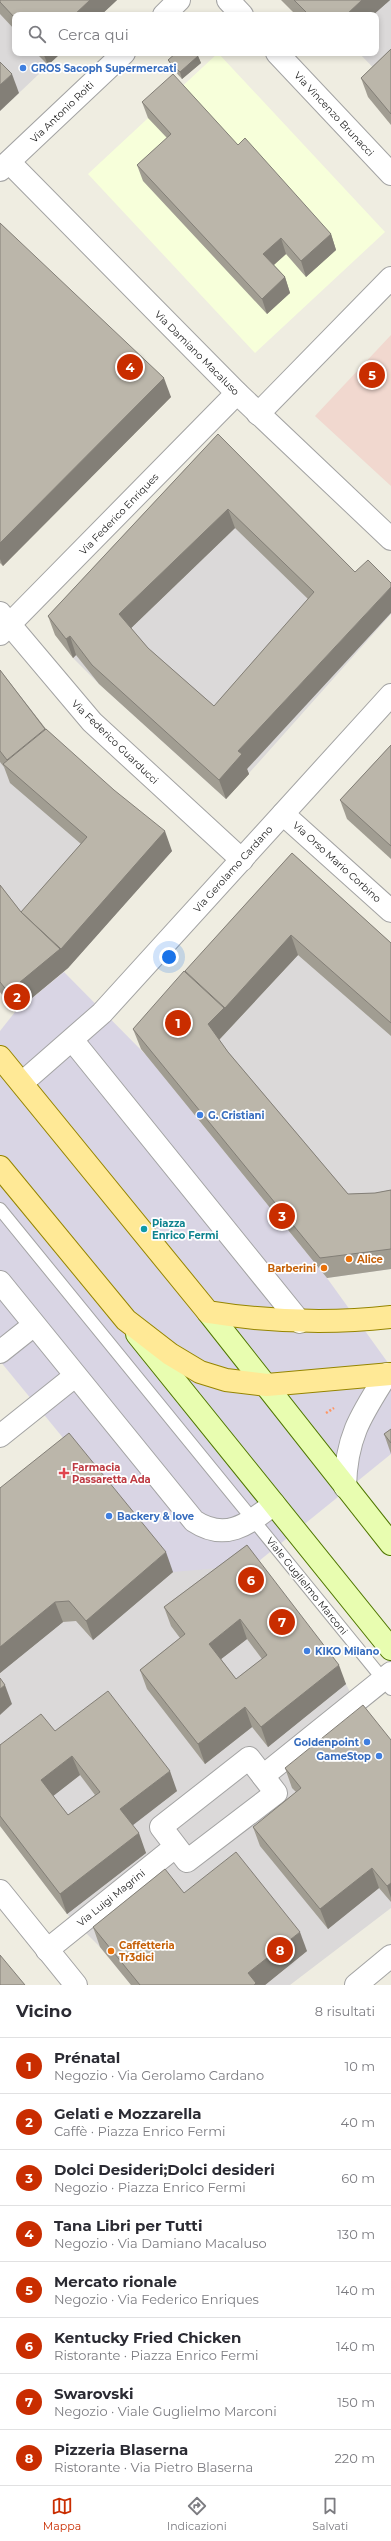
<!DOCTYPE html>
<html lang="it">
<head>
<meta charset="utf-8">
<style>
  body { margin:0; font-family:Montserrat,sans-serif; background:#f7f7f7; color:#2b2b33 }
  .you { position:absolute; left:169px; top:957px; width:14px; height:14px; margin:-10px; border:3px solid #fff; border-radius:50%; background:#1a73e8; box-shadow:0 0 0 6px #1a73e833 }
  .badge { display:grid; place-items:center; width:26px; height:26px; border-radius:50%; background:#c92d00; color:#fff; font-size:13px; font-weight:700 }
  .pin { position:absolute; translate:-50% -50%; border:2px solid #fff; box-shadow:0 1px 4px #0006 }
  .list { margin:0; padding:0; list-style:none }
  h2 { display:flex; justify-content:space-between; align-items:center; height:52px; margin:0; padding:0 16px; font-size:17px }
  h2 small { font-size:13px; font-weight:400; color:#7c7c81 }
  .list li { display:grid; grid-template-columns:26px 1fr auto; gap:12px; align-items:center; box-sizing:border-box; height:56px; padding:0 16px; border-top:1px solid #e1e1e2 }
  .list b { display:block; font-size:15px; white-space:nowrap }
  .list p { margin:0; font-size:13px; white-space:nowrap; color:#7c7c81 }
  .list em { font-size:13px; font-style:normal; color:#7c7c81 }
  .icon { flex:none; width:22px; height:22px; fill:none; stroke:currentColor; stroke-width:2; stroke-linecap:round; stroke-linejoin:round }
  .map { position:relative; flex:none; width:391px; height:1985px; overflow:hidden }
  .search { position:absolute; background:#fff; box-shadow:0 2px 6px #0003; left:12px; right:12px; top:12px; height:44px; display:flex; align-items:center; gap:10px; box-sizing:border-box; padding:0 14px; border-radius:8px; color:#7c7c81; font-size:15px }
  .sheet { height:500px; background:#fff }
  nav { display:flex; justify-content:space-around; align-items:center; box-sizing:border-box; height:56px; border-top:1px solid #e1e1e2; background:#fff; font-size:11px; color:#7c7c81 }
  nav a { display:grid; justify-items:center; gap:2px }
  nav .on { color:#c92d00 }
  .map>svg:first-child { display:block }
</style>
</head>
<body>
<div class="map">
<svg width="391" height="1985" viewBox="0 0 391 1985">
  <rect width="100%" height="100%" fill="#efede1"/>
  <g fill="#dbd9d9">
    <polygon points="0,0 15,15 15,53 61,53 0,111"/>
    <polygon points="307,0 391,0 391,86 359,53 376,53 376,15 322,15"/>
    <polygon points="225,454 362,591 391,595 391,614 226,799 99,684 73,658"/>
    <polygon points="0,680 53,748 121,809 172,851 68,968 15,1012 0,992"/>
    <polygon points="251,927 391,956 391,1269 327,1278 146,1055"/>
    <polygon points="0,1513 254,1565 346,1684 360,1712 391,1751 391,1908 290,1985 131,1985 100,1947 67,1914 0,1826"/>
  </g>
  <polygon fill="#f1d8cf" points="391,335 391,486 315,416"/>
  <polygon fill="#f7ffda" points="218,53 385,232 255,353 88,174"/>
  <polygon fill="#d9d5e4" points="64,972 146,1055 327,1278 391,1367 391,1454 254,1565 173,1572 0,1361 0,1031 15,1012"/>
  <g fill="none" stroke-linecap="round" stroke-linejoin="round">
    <defs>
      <polyline id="lane" points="0,1209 391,1689"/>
      <g id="street">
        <polyline points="228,0 242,15"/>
        <polyline points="164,15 179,0"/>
        <polyline points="277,53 391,174"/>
        <polyline points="9,162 237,393 391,539"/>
        <polyline points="0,170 124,53"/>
        <polyline points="258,414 391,278"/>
        <polyline points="0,613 92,722 242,860"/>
        <polyline points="0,634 237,393"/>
        <polyline points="283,814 391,911"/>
        <polyline points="73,1041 300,1322"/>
        <polyline points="22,1083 102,1013 391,695"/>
        <path d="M0,1282l194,239c32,21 54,3 80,-17"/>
        <polyline points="0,1352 34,1325"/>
        <polyline points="0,1436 75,1376"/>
        <path d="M345,1487c1,-50 16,-72 42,-113"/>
        <polygon points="249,1758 276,1793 187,1861 161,1827"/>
        <polyline points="263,1776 391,1673"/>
        <polyline points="0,1891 76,1985"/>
        <polyline points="47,1950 175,1847"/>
        <polyline points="356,1985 391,1956"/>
      </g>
      <g id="secondary">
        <polyline points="208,1312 391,1544"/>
        <polyline points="137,1334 391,1649"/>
      </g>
      <g id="primary">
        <path d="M0,1057l208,255c62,10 121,12 183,5"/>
        <polyline points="0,1167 126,1320 170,1354 200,1372 226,1380 267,1385 391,1374"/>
      </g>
    </defs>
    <use href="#lane" stroke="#a3a3a3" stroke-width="14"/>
    <use href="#street" stroke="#a3a3a3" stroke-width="24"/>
    <use href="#secondary" stroke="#4f7700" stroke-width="24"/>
    <use href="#primary" stroke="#958500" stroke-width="24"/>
    <polyline stroke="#ff9562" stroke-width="2.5" stroke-dasharray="2 2" stroke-linecap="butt" points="326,1413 334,1408"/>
    <use href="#lane" stroke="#fff" stroke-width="12"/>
    <use href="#street" stroke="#fff" stroke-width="22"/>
    <use href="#secondary" stroke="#e8fdb0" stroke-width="22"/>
    <use href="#primary" stroke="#ffe996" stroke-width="22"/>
  </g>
  <g fill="#a19d92" fill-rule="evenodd">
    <polygon points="0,0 117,0 101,15 15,15 15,30 0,14"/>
    <polygon points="281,0 390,0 373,15 296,15"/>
    <polygon points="391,49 391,125 368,97 361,78"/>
    <polygon points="36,53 61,53 48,65"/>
    <polygon points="198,56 201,63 182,79 171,67 168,60"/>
    <polygon points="142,102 238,145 331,234 336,250 306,277 286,254 274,265 285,277 290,293 267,314 143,181 137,165 167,138 148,118"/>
    <polygon points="0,223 171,397 3,566 0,563"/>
    <path d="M218,434l137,138 -108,197 2,5 -23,25 -127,-115 -23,-29 -3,3 -18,-23 -7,-19zM235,528l73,71 -94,107 -66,-58 -17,-20z"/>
    <polygon points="0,670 46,729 172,851 68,968 15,1012 0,992 0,885 21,912 81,844 10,783 4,767 0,762"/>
    <polygon points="391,745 391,859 347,819 340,800"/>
    <polygon points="292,853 391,943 391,1036 298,955 219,1040 228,1052 348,1194 375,1193 391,1190 391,1269 327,1278 141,1049 133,1029"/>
    <polygon points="391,1429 391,1454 384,1434"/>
    <polygon points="0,1488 173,1572 93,1640 76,1621 63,1622 0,1673"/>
    <path d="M247,1545l99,139 -78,63 -16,-20 -47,37 -58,-75 -7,-19 40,-32 -9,-12 -7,-19zM247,1639l15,20 -26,20 -15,-20z"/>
    <path d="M55,1731l122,60 -45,34 14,28 -79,61 -67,-88v-81zM80,1775l15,20 -27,20 -15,-19z"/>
    <polygon points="391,1740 391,1902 379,1888 328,1929 260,1846 253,1827 296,1792 292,1788 285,1768"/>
    <polygon points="184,1893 307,1951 265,1985 131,1985 100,1947 93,1927"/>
  </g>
  <g fill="#837f77">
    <polygon points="90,0 117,0 101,15 74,15"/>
    <polygon points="362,0 390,0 373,15 346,15"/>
    <polygon points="43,53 61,53 48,65"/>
    <polygon points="198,56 201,63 182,79 180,72"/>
    <polygon points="12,74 19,93 0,111 0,85"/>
    <polygon points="331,234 336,250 306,277 301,261"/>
    <polygon points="281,238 286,254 269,269 263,254"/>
    <polygon points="285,277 290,293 267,314 262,299"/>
    <polygon points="164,378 171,397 3,566 0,559 0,543"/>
    <polygon points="228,509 235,528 126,633 119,614"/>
    <polygon points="391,587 391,613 247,769 249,774 226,799 219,780 238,751"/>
    <polygon points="70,636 76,655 73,658 66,639"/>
    <polygon points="165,831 172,851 68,968 15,1012 8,992"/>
    <polygon points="291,935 298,955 231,1027 215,1044 208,1024"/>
    <polygon points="166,1552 173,1572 93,1640 86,1621"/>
    <polygon points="55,1602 63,1622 0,1673 0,1647"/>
    <polygon points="240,1619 247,1639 216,1663 209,1644"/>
    <polygon points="339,1665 346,1684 268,1747 261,1727"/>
    <polygon points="5,1685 12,1704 0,1715 0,1689"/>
    <polygon points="245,1707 252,1727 205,1764 198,1744"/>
    <polygon points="72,1756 80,1775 48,1800 41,1780"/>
    <polygon points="170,1771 177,1791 128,1829 120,1809"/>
    <polygon points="139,1833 146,1853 67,1914 60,1894"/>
    <polygon points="372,1868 379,1888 328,1929 320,1909"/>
    <polygon points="391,1883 391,1898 387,1886"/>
    <polygon points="300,1932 307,1951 265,1985 253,1985 248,1973"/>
  </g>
  <g fill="#bbb6aa" stroke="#837f77" fill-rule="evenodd">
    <polygon points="0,0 90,0 74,15 15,15 15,18 0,2"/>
    <polygon points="294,0 362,0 346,15 309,15"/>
    <polygon points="391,49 391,114 361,78"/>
    <polygon points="176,53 195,53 198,56 180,72 168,60"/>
    <polygon points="0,62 12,74 0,85"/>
    <polygon points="173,74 238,145 245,138 331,234 301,261 281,238 263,254 285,277 262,299 137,165 171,134 142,102"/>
    <polygon points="0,223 164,378 0,543"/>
    <path d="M218,434l137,138 13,-12 23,23v4l-153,164 4,3 -23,26 -127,-115 -22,-29 -4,3 -18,-23zM228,509l86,83 -100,114 -66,-58 -29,-34z"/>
    <polygon points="0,670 45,729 7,760 0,751"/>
    <polygon points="46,729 114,790 165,831 61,949 21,912 87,837 3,764"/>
    <polygon points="391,745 391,846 340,800"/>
    <polygon points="292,853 391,943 391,1023 291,935 225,1008 185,971"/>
    <polygon points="0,885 21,912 60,949 8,992 0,982"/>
    <polygon points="184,971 224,1008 208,1024 228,1052 348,1194 375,1193 391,1190 391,1249 320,1258 133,1029"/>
    <polygon points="391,1429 391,1443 384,1434"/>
    <polygon points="69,1433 166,1552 86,1621 69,1601 55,1602 0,1647 0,1488"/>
    <path d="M247,1545l92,120 -78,62 -16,-20 -47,37 -58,-74 45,-36 -21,-27zM240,1619l27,36 -31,24 -27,-35z"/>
    <polygon points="0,1678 5,1685 0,1689"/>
    <path d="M108,1691l62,80 -50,38 19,24 -79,61 -60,-78v-71l41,-31 14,17zM72,1756l28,36 -32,23 -27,-35z"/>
    <polygon points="363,1705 391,1740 391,1883 387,1886 372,1868 320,1909 253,1827 301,1788 285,1768"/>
    <polygon points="236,1852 300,1932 248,1973 256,1983 254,1985 140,1985 93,1927 165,1869 184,1893"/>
    <polygon points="0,1955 25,1985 0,1985"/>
  </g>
  <g fill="#3f7fe0" stroke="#fff" stroke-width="1.5">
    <circle cx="23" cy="68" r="4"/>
    <circle cx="200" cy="1115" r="4"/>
    <circle cx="109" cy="1516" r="4"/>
    <circle cx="307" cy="1651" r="4"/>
    <circle cx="367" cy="1742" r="4"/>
    <circle cx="379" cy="1756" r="4"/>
  </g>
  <circle fill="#0f9aa8" stroke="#fff" stroke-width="1.5" cx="144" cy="1229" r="4"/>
  <g fill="#e8710a" stroke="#fff" stroke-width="1.5">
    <circle cx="349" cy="1259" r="4"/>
    <circle cx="324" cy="1268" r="4"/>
    <circle cx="111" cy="1951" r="4"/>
  </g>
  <path fill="#e0444e" stroke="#fff" stroke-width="1.5" d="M62 1467h4v4h4v4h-4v4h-4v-4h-4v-4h4z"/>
  <g text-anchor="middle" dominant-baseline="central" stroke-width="3.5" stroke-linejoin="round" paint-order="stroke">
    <g font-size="10" font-weight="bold" fill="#366cbe" stroke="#fff" text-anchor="start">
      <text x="31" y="68">GROS Sacoph Supermercati</text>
      <text x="208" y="1115">G. Cristiani</text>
      <text x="117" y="1516">Backery &amp; love</text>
      <text x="315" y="1651">KIKO Milano</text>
      <text x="359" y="1742" text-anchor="end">Goldenpoint</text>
      <text x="371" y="1756" text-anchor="end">GameStop</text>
    </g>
    <g font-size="10" fill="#1c1c1c" stroke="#fff">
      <text transform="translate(62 112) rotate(-44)">Via Antonio Roiti</text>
      <text transform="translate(334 114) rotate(47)">Via Vincenzo Brunacci</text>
      <text transform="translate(197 353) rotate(45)">Via Damiano Macaluso</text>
      <text transform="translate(119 514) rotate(-46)">Via Federico Enriques</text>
      <text transform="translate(115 742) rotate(44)">Via Federico Guarducci</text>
      <text transform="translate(337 862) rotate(42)">Via Orso Mario Corbino</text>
      <text transform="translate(233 869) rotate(-48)">Via Gerolamo Cardano</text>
      <text transform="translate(307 1586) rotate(51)">Viale Guglielmo Marconi</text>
      <text transform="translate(111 1898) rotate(-39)">Via Luigi Magrini</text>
    </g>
    <g font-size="10" font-weight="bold" fill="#0d838f" stroke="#fff" text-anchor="start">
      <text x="152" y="1223">Piazza<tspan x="152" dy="12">Enrico Fermi</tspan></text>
    </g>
    <g font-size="10" font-weight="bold" fill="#c56008" stroke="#fff" text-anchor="start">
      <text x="357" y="1259">Alice</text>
      <text x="316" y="1268" text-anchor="end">Barberini</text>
      <text x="119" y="1945">Caffetteria<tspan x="119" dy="12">Tr3dici</tspan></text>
    </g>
    <g font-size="10" font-weight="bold" fill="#be3a42" stroke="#fff" text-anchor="start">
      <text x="72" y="1467">Farmacia<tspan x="72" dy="12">Passaretta Ada</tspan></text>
    </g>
  </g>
</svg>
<div class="you"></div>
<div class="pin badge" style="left:178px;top:1023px">1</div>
<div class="pin badge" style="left:17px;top:997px">2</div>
<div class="pin badge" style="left:282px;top:1216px">3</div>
<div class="pin badge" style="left:130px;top:367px">4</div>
<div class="pin badge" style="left:372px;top:375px">5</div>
<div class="pin badge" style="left:251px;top:1580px">6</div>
<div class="pin badge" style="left:282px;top:1622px">7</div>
<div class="pin badge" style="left:280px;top:1950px">8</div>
<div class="search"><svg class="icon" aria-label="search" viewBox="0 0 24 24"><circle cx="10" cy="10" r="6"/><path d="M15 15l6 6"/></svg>Cerca qui</div>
</div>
<section class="sheet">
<h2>Vicino<small>8 risultati</small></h2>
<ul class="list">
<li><span class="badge">1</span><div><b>Prénatal</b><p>Negozio · Via Gerolamo Cardano</p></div><em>10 m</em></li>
<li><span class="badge">2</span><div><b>Gelati e Mozzarella</b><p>Caffè · Piazza Enrico Fermi</p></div><em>40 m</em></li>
<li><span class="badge">3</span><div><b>Dolci Desideri;Dolci desideri</b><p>Negozio · Piazza Enrico Fermi</p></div><em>60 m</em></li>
<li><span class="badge">4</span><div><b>Tana Libri per Tutti</b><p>Negozio · Via Damiano Macaluso</p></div><em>130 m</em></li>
<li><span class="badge">5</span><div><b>Mercato rionale</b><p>Negozio · Via Federico Enriques</p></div><em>140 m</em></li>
<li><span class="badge">6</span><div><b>Kentucky Fried Chicken</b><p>Ristorante · Piazza Enrico Fermi</p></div><em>140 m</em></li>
<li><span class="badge">7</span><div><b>Swarovski</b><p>Negozio · Viale Guglielmo Marconi</p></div><em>150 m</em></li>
<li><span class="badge">8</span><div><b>Pizzeria Blaserna</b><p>Ristorante · Via Pietro Blaserna</p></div><em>220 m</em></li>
</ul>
</section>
<nav>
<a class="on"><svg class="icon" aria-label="map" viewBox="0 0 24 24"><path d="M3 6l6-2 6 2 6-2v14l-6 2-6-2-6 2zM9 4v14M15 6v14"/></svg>Mappa</a>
<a><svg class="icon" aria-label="directions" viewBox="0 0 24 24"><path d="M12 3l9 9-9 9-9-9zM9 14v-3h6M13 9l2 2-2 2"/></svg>Indicazioni</a>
<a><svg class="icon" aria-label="saved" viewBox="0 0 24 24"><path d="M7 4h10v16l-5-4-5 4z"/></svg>Salvati</a>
</nav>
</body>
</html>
